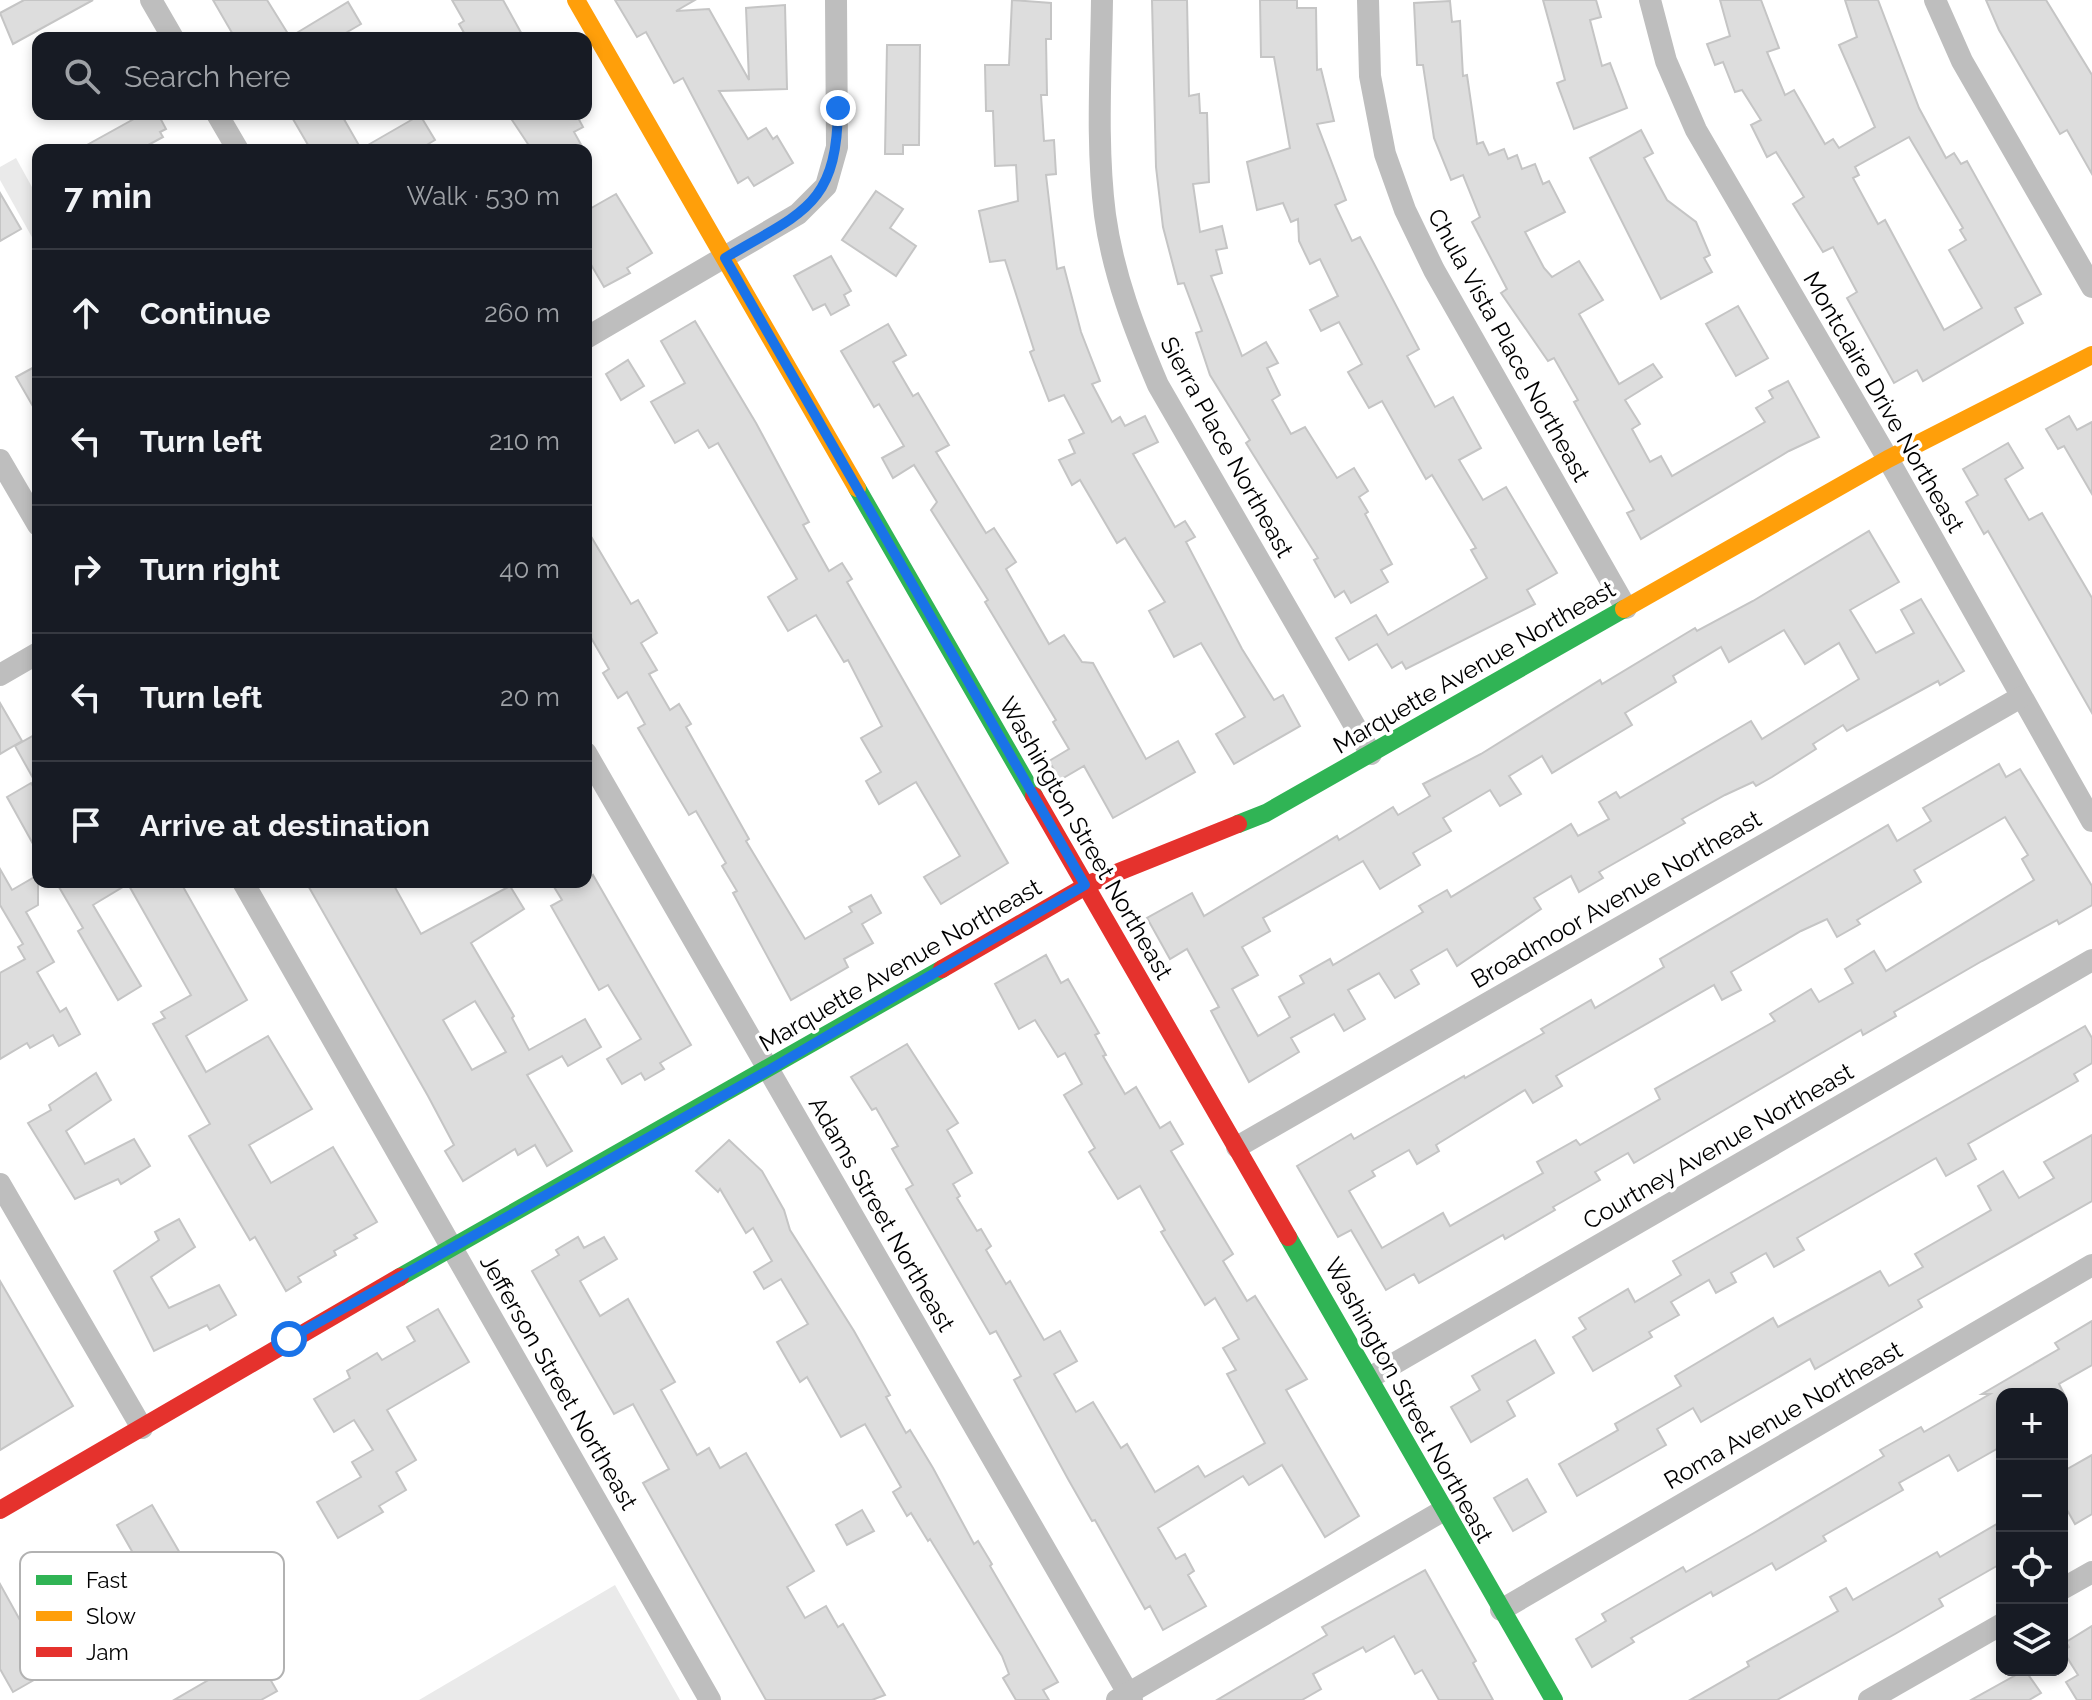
<!DOCTYPE html>
<html lang="en">
<head>
<meta charset="utf-8">
<style>
  body { margin:0; font-family:Raleway,sans-serif; background:#20242c; color:#f1f3f6 }
  .controls { position:absolute; right:24px; bottom:24px; display:grid; overflow:hidden; border-radius:16px; box-shadow:0 4px 12px #0003 }
  .controls button { width:72px; height:72px; display:grid; place-items:center; padding:0; border:0; border-bottom:2px solid #363941; background:#171b24; color:#f1f3f6; font:40px sans-serif }
  .stop { position:absolute; width:24px; height:24px; margin:-18px; border:6px solid #1a73e8; border-radius:50%; background:#fff }
  .stop.end { background:#1a73e8; border-color:#fff; box-shadow:0 2px 8px #0008 }
  .list { margin:0; padding:0; list-style:none }
  h2 { display:flex; justify-content:space-between; align-items:center; height:104px; margin:0; padding:0 32px; font-size:34px }
  h2 small { font-size:26px; font-weight:400; color:#9ea1a6 }
  .list li { display:grid; grid-template-columns:52px 1fr auto; gap:24px; align-items:center; box-sizing:border-box; height:128px; padding:0 32px; border-top:2px solid #363941 }
  .list b { display:block; font-size:30px; white-space:nowrap }
  .list em { font-size:26px; font-style:normal; color:#9ea1a6 }
  .icon { flex:none; width:44px; height:44px; fill:none; stroke:currentColor; stroke-width:2; stroke-linecap:round; stroke-linejoin:round }
  .map { position:relative; flex:none; width:2092px; height:1700px; overflow:hidden }
  .search { position:absolute; background:#171b24; box-shadow:0 4px 12px #0003; left:32px; top:32px; width:560px; height:88px; display:flex; align-items:center; gap:20px; box-sizing:border-box; padding:0 28px; border-radius:16px; color:#9ea1a6; font-size:30px }
  .panel { position:absolute; background:#171b24; box-shadow:0 4px 12px #0003; left:32px; top:144px; width:560px; height:744px; border-radius:16px }
  .map>svg:first-child { display:block }
</style>
</head>
<body>
<div class="map">
<svg width="2092" height="1700" viewBox="0 0 2092 1700">
  <rect width="100%" height="100%" fill="#fff"/>
  <g fill="#eaeaea">
    <polygon points="16,158 38,198 38,236 33,239 0,180 0,167"/>
    <polygon points="615,1585 680,1700 419,1700"/>
  </g>
  <g fill="#ddd" stroke="#c5c5c5" stroke-width="2" fill-rule="evenodd">
    <polygon points="24,0 93,0 13,44 0,13"/>
    <polygon points="213,0 267,0 290,37 348,2 361,24 337,38 235,38"/>
    <polygon points="452,0 503,0 524,38 467,38 459,24 464,21"/>
    <polygon points="615,0 695,0 676,11 709,9 749,80 746,8 785,5 787,89 719,91 748,139 766,128 773,139 777,136 793,163 754,186 748,177 738,183 683,78 674,83 646,32 637,37"/>
    <polygon points="1012,0 1051,3 1051,39 1046,39 1047,95 1041,95 1044,141 1054,140 1056,174 1046,175 1057,269 1064,267 1081,332 1100,381 1092,384 1112,422 1120,417 1125,426 1145,416 1158,442 1133,454 1175,527 1185,521 1195,537 1186,542 1242,649 1274,700 1283,695 1300,726 1234,764 1216,734 1245,717 1201,643 1174,657 1149,611 1165,602 1125,538 1117,543 1080,480 1072,485 1059,460 1075,453 1069,440 1084,433 1064,395 1049,401 1030,352 1034,350 1005,260 990,262 979,211 1018,201 1016,165 995,166 993,111 986,111 985,65 1009,65"/>
    <polygon points="1152,0 1187,0 1189,96 1199,94 1200,113 1207,113 1209,182 1193,184 1200,232 1222,226 1227,248 1216,250 1222,273 1211,276 1242,356 1266,342 1278,363 1267,368 1280,395 1272,400 1291,434 1305,427 1337,478 1354,468 1368,491 1359,497 1368,512 1365,514 1392,564 1381,570 1388,582 1351,603 1344,591 1335,597 1314,560 1318,558 1246,443 1250,440 1210,375 1196,333 1202,331 1184,283 1178,284 1163,227 1156,167"/>
    <polygon points="1260,0 1297,0 1297,8 1316,8 1317,70 1321,69 1334,121 1317,124 1346,200 1335,205 1352,241 1360,237 1419,349 1407,356 1435,407 1453,397 1481,448 1459,460 1483,500 1506,487 1557,573 1527,590 1535,604 1406,669 1402,662 1392,668 1377,644 1349,660 1336,638 1376,615 1388,635 1487,578 1471,550 1476,548 1432,475 1426,479 1382,401 1369,408 1348,372 1362,364 1339,322 1321,331 1310,310 1338,296 1320,259 1310,264 1299,241 1298,219 1291,222 1283,203 1257,210 1247,162 1290,148 1274,57 1261,57"/>
    <polygon points="1543,0 1596,0 1601,17 1590,20 1602,66 1610,63 1627,108 1574,129 1557,83 1565,80"/>
    <path d="M1720,0h41l18,48 -12,4 18,43 9,-5 31,54 8,-5 6,9 36,-21 -36,-82 18,-8 -12,-37h33l41,108 27,50 8,-5 7,11 6,-3 74,133 -26,14 8,15 -100,58 -6,-11 -23,13 -47,-85 10,-6 -24,-45 -10,5 -30,-48 11,-7 -28,-45 -9,5 -16,-32 10,-5 -19,-30 -7,2 -12,-30 -8,3 -8,-21 23,-8zM1909,137l54,91 -3,2 6,10 -17,10 33,58 -38,22 -59,-110 -7,4 -25,-46 6,-3 -4,-8z"/>
    <polygon points="1986,0 2046,0 2092,75 2092,174 2067,130 2060,134 1999,30"/>
    <polygon points="1450,1 1452,22 1460,21 1463,76 1467,75 1477,144 1483,142 1489,155 1504,149 1508,159 1517,155 1522,169 1535,164 1543,184 1549,181 1565,212 1525,232 1544,268 1552,277 1579,261 1603,300 1579,314 1619,384 1653,364 1662,377 1625,400 1640,424 1632,429 1650,462 1661,456 1672,476 1765,422 1756,408 1773,398 1769,391 1788,381 1819,437 1789,451 1641,539 1627,513 1634,510 1574,402 1578,400 1554,358 1548,361 1501,293 1507,289 1472,222 1480,217 1463,175 1451,180 1434,138 1423,65 1417,65 1414,3"/>
    <polygon points="887,45 920,45 919,145 903,145 903,154 885,154"/>
    <polygon points="143,114 158,114 166,129 160,132 163,137 139,150 78,150"/>
    <polygon points="290,114 341,114 361,149 420,115 435,140 418,150 311,150"/>
    <polygon points="508,114 576,114 583,127 574,132 584,150 532,150"/>
    <polygon points="1641,130 1653,153 1644,158 1667,200 1696,222 1710,255 1704,258 1712,272 1661,299 1590,158"/>
    <polygon points="876,191 903,209 890,228 916,246 896,276 842,240"/>
    <polygon points="0,193 21,229 0,241"/>
    <polygon points="616,194 652,253 627,268 630,273 604,287 586,256 586,211"/>
    <polygon points="831,256 851,291 844,295 849,305 831,315 825,304 813,310 794,276"/>
    <polygon points="1738,306 1768,358 1736,376 1706,324"/>
    <polygon points="695,321 756,423 809,522 803,525 829,571 842,563 852,579 847,582 1008,863 941,904 924,877 960,856 916,782 879,804 866,781 881,772 861,738 882,726 848,660 844,662 816,615 788,631 768,597 797,579 732,467 718,443 709,448 698,430 675,443 651,402 685,383 661,341"/>
    <polygon points="888,324 906,355 893,362 913,396 918,393 949,445 936,452 986,533 994,528 1016,562 1006,569 1049,644 1064,635 1082,662 1093,663 1146,759 1178,741 1195,772 1113,818 1084,766 1060,780 1049,761 1069,749 1053,722 1056,720 985,602 988,600 931,510 937,502 914,465 893,478 882,458 904,446 879,404 874,407 841,351"/>
    <polygon points="628,360 644,386 621,400 606,374"/>
    <polygon points="38,365 38,415 16,377"/>
    <polygon points="2069,416 2077,430 2092,422 2092,494 2064,446 2058,449 2046,429"/>
    <polygon points="2008,443 2023,468 2005,479 2029,520 2042,513 2092,598 2092,713 1988,531 1984,534 1966,502 1978,495 1963,469"/>
    <polygon points="586,528 631,604 638,600 657,633 641,643 657,670 649,674 670,710 679,704 691,724 686,727 749,839 746,841 805,939 852,912 849,907 871,895 881,913 862,924 873,943 844,959 848,967 791,1000 733,893 737,891 722,866 726,863 696,811 689,815 666,776 638,728 645,724 627,692 618,698 603,673 609,669 586,629"/>
    <path d="M1869,531l30,51 -49,28 26,43 38,-20 -13,-23 20,-11 43,72 -24,14 -2,-4 -91,50 -4,-6 -30,19 3,5 -44,28 -16,9 -3,-4 -28,13 -43,24 3,4 -86,49 4,6 -24,14 -8,-16 -37,22 7,11 -84,57 -10,-17 -36,21 8,14 -24,14 -16,-25 -31,17 17,29 -21,12 -10,-17 -43,24 8,14 -50,30 -38,-71 8,-4 -32,-58 -17,10 -23,-41 45,-25 12,23 133,-80 2,4 54,-33 5,8 32,-19 -7,-12 58,-30 119,-74 2,4 93,-56 2,3 56,-30zM1784,630l21,34 34,-21 20,36 -97,60 -11,-18 -131,77 -4,-6 -17,10 10,17 -31,17 -7,-12 -120,73 -4,-7 -28,16 4,6 -90,53 -3,-6 -30,17 4,7 -25,14 11,20 -32,19 -26,-47 26,-14 -16,-28 28,-16 -7,-13 100,-57 17,28 40,-24 -7,-12 38,-22 -8,-13 47,-28 10,16 21,-12 -12,-18 33,-20 10,17 80,-48 -7,-12 51,-31 -3,-6 48,-29 8,15z"/>
    <polygon points="0,703 22,741 0,754"/>
    <polygon points="38,733 38,787 15,746"/>
    <path d="M1999,764l7,13 14,-8 72,117v19l-33,19 -2,-4 -75,41 -88,51 2,4 -33,19 -2,-5 -227,133 -6,-10 -33,19 5,8 -47,27 2,3 -50,29 -2,-4 -84,48 -5,-9 -28,16 -35,-60 -13,7 -41,-71 54,-32 3,5 110,-63 1,2 79,-45 -3,-4 50,-29 4,8 69,-41 -4,-8 228,-134 9,16 34,-20 -8,-13zM2005,817l23,38 -6,4 12,21 -148,91 -12,-20 -29,18 8,14 -34,19 -8,-13 -41,25 5,7 -120,68 5,10 -80,46 -4,-5 -39,22 6,11 -93,53 -7,-13 -61,35 -33,-57 26,-15 -3,-5 37,-21 8,14 22,-13 -3,-6 89,-55 8,13 29,-17 -6,-10 158,-91 8,15 19,-10 -10,-18 70,-41 26,-12 10,18 23,-13 -3,-4 64,-38 -7,-12z"/>
    <polygon points="31,783 38,795 38,853 7,797"/>
    <polygon points="0,869 12,890 38,875 38,905 26,912 54,962 37,972 60,1012 66,1008 80,1034 59,1046 53,1035 30,1048 27,1043 0,1059 0,973 25,959 18,947 23,944 0,905"/>
    <polygon points="593,875 691,1045 660,1063 664,1069 645,1080 641,1073 622,1084 607,1059 641,1039 608,985 599,990 551,906 562,900 551,882 586,882"/>
    <polygon points="56,882 171,882 174,887 181,883 247,1000 186,1036 206,1072 268,1036 312,1109 249,1145 271,1183 333,1147 377,1222 354,1235 357,1238 334,1251 336,1255 298,1277 301,1282 286,1291 255,1237 250,1240 189,1136 210,1124 153,1024 165,1018 161,1012 191,995 128,884 93,905 141,986 118,1000 78,931 83,928"/>
    <path d="M306,882h86l29,52 89,-48 14,23 -53,34 43,73 -2,2 17,32 56,-31 16,28 -33,19 -6,-10 -35,19 45,76 -25,15 -12,-21 -17,10 -3,-6 -52,32 -18,-30 9,-6 -26,-49zM475,1001l31,51 -34,18 -29,-50z"/>
    <polygon points="1046,955 1061,983 1068,979 1099,1033 1095,1035 1106,1055 1103,1056 1125,1094 1136,1087 1160,1128 1170,1122 1183,1144 1171,1151 1233,1254 1223,1261 1247,1301 1255,1296 1307,1379 1286,1390 1359,1516 1325,1537 1282,1465 1249,1485 1243,1476 1158,1528 1176,1559 1185,1554 1194,1571 1188,1575 1206,1606 1163,1630 1150,1606 1145,1609 1095,1520 1092,1521 1068,1479 1014,1380 1021,1376 996,1331 990,1334 906,1189 913,1185 892,1149 898,1146 876,1108 872,1110 851,1077 907,1044 958,1123 947,1130 972,1173 953,1184 960,1196 957,1198 977,1231 981,1229 991,1246 986,1250 1006,1284 1010,1281 1044,1340 1060,1331 1077,1361 1054,1374 1076,1412 1093,1402 1121,1448 1127,1444 1155,1492 1198,1466 1205,1477 1265,1443 1227,1374 1236,1370 1223,1348 1239,1339 1215,1298 1205,1305 1161,1232 1165,1230 1140,1186 1118,1199 1089,1152 1095,1148 1064,1095 1082,1084 1065,1053 1058,1057 1035,1020 1019,1029 995,984"/>
    <polygon points="2085,1026 2092,1038 2092,1063 2074,1074 2078,1081 1968,1144 1976,1159 1946,1176 1936,1158 1797,1238 1804,1250 1774,1267 1766,1253 1731,1273 1736,1282 1716,1293 1709,1280 1671,1302 1679,1315 1649,1332 1652,1337 1593,1371 1573,1337 1586,1329 1579,1318 1628,1289 1635,1302 1681,1275 1673,1261"/>
    <polygon points="96,1073 111,1100 66,1131 85,1164 134,1139 150,1166 121,1184 118,1179 75,1199 28,1123 51,1110 49,1105"/>
    <polygon points="2092,1135 2092,1201 1918,1300 1922,1307 1815,1369 1810,1359 1701,1422 1693,1408 1657,1429 1666,1445 1577,1496 1559,1464 1618,1430 1615,1424 1681,1386 1675,1376 1773,1318 1778,1327 1880,1271 1889,1286 1923,1267 1915,1254 1991,1210 1978,1186 2003,1171 2019,1198 2054,1178 2044,1162"/>
    <polygon points="729,1140 762,1171 784,1210 790,1230 854,1331 890,1395 886,1397 906,1433 910,1430 933,1468 974,1544 978,1541 992,1564 990,1566 1058,1682 1043,1690 1049,1700 1016,1700 1003,1678 1009,1674 1002,1656 930,1539 928,1541 911,1513 907,1516 893,1492 901,1487 865,1424 841,1437 807,1377 800,1382 777,1342 808,1324 781,1279 764,1289 754,1272 772,1261 753,1228 746,1233 720,1189 718,1192 696,1171"/>
    <polygon points="179,1219 195,1247 151,1277 169,1308 219,1285 236,1315 210,1330 207,1325 154,1351 114,1271 159,1240 155,1232"/>
    <polygon points="578,1237 584,1248 604,1237 617,1259 580,1281 600,1316 628,1299 675,1382 661,1390 697,1455 709,1448 720,1468 746,1453 814,1571 787,1587 805,1618 826,1606 838,1627 843,1624 885,1695 872,1700 766,1700 643,1483 669,1469 633,1404 614,1414 532,1271 559,1255 556,1250"/>
    <polygon points="0,1281 73,1406 0,1450"/>
    <polygon points="438,1309 469,1362 387,1410 416,1460 396,1472 406,1490 379,1506 383,1512 338,1538 317,1502 361,1477 352,1462 373,1450 354,1420 334,1432 314,1399 350,1378 347,1371 377,1353 382,1360 415,1341 407,1327"/>
    <polygon points="2092,1321 2092,1365 2059,1384 2064,1394 2002,1394 2002,1446 1958,1471 1949,1455 1899,1483 1903,1490 1823,1536 1826,1541 1776,1570 1772,1563 1713,1596 1711,1592 1631,1638 1634,1642 1592,1667 1576,1639 1606,1621 1602,1614 1683,1567 1686,1572 1754,1533 1884,1456 1880,1450 1921,1427 1924,1432 1990,1394 1982,1394 2059,1349 2055,1343"/>
    <polygon points="1535,1340 1554,1373 1507,1401 1515,1416 1471,1442 1451,1407 1480,1390 1472,1376"/>
    <polygon points="2092,1455 2092,1514 2075,1524 2062,1501 2062,1472"/>
    <polygon points="1527,1479 1546,1512 1513,1531 1494,1498"/>
    <polygon points="152,1505 199,1586 13,1692 0,1669 0,1584 31,1640 145,1574 117,1525"/>
    <polygon points="862,1510 874,1531 847,1545 836,1525"/>
    <polygon points="2002,1521 2002,1563 1939,1599 1943,1606 1895,1634 1777,1700 1690,1700 1749,1666 1747,1662 1838,1611 1830,1597 1846,1588 1853,1600 1937,1552 1940,1557"/>
    <polygon points="1425,1570 1476,1661 1473,1663 1493,1700 1439,1700 1422,1670 1415,1674 1394,1636 1366,1652 1363,1647 1313,1674 1321,1689 1302,1700 1217,1700 1327,1635 1322,1627"/>
    <polygon points="2092,1626 2092,1700 2077,1700 2066,1682 2078,1675 2063,1651 2069,1647 2066,1642"/>
    <polygon points="255,1653 277,1691 261,1700 174,1700"/>
    <polygon points="2025,1670 2041,1693 2029,1700 1971,1700"/>
  </g>
  <g fill="none" stroke-linecap="round" stroke-linejoin="round">
    <g stroke="#bebebe" stroke-width="22">
      <polyline points="151,0 173,38"/>
      <path d="M1102,0c-1,71 -6,144 3,215 8,59 30,116 53,170l213,369"/>
      <polyline points="1368,0 1370,76 1385,154 1405,210 1434,270 1626,608"/>
      <polyline points="1650,0 1666,61 1696,130 1888,459 2092,821"/>
      <polyline points="1935,0 1962,61 2092,287"/>
      <polyline points="217,114 238,150"/>
      <polyline points="586,338 798,214 826,186 837,147 836,0"/>
      <polyline points="0,460 38,525"/>
      <polyline points="0,675 38,653"/>
      <polyline points="586,753 1132,1700"/>
      <polyline points="243,882 710,1700"/>
      <polyline points="1237,1147 2021,697"/>
      <polyline points="0,1184 142,1428"/>
      <polyline points="1371,1377 2092,960"/>
      <polyline points="2062,1589 2092,1572"/>
      <polyline points="1501,1610 2092,1265"/>
      <polyline points="1117,1700 1444,1510"/>
      <polyline points="1869,1700 2002,1624"/>
    </g>
    <g stroke="#30b455" stroke-width="18">
      <polyline points="857,488 1034,796"/>
      <polyline points="1238,824 1266,813 1624,609"/>
      <polyline points="1288,1237 1554,1700"/>
      <polyline points="400,1277 942,969"/>
    </g>
    <g stroke="#ff9f0a" stroke-width="18">
      <polyline points="576,0 857,488"/>
      <polyline points="1624,609 1888,459 2092,355"/>
    </g>
    <g stroke="#e5322d" stroke-width="18">
      <polyline points="1034,796 1288,1237"/>
      <polyline points="942,969 1091,883 1238,824"/>
      <polyline points="0,1510 400,1277"/>
    </g>
  </g>
  <g fill="none" stroke-linecap="round" stroke-linejoin="round">
    <path stroke="#1a73e8" stroke-width="10" d="M289,1339l480,-269 316,-185 -360,-627c77,-46 112,-51 113,-150"/>
  </g>
  <g text-anchor="middle" dominant-baseline="central" stroke-width="7" stroke-linejoin="round" paint-order="stroke">
    <g font-size="24" fill="#000" stroke="#fff">
      <text transform="translate(1509 345) rotate(61)">Chula Vista Place Northeast</text>
      <text transform="translate(1884 402) rotate(60)">Montclaire Drive Northeast</text>
      <text transform="translate(1227 447) rotate(61)">Sierra Place Northeast</text>
      <text transform="translate(1474 667) rotate(-30)">Marquette Avenue Northeast</text>
      <text transform="translate(1086 838) rotate(60)">Washington Street Northeast</text>
      <text transform="translate(1616 899) rotate(-30)">Broadmoor Avenue Northeast</text>
      <text transform="translate(900 965) rotate(-30)">Marquette Avenue Northeast</text>
      <text transform="translate(1718 1146) rotate(-30)">Courtney Avenue Northeast</text>
      <text transform="translate(882 1214) rotate(60)">Adams Street Northeast</text>
      <text transform="translate(559 1382) rotate(60)">Jefferson Street Northeast</text>
      <text transform="translate(1409 1400) rotate(61)">Washington Street Northeast</text>
      <text transform="translate(1783 1415) rotate(-30)">Roma Avenue Northeast</text>
    </g>
  </g>
  <rect x="20" y="1552" width="264" height="128" rx="12" fill="#fff" stroke="#b2b2b2" stroke-width="2"/>
  <rect x="36" y="1575" width="36" height="10" fill="#30b455"/>
  <rect x="36" y="1611" width="36" height="10" fill="#ff9f0a"/>
  <rect x="36" y="1647" width="36" height="10" fill="#e5322d"/>
  <g font-size="22" fill="#000">
    <text x="86" y="1588">Fast</text>
    <text x="86" y="1624">Slow</text>
    <text x="86" y="1660">Jam</text>
  </g>
</svg>
<div class="controls">
<button>+</button>
<button>−</button>
<button><svg class="icon" aria-label="locate" viewBox="0 0 24 24"><circle cx="12" cy="12" r="6"/><path d="M12 2v4M12 18v4M2 12h4M18 12h4"/></svg></button>
<button><svg class="icon" aria-label="layers" viewBox="0 0 24 24"><path d="M12 4l9 5-9 5-9-5zM3 14l9 5 9-5"/></svg></button>
</div>
<div class="stop" style="left:289px;top:1339px"></div>
<div class="stop end" style="left:838px;top:108px"></div>
<div class="search"><svg class="icon" aria-label="search" viewBox="0 0 24 24"><circle cx="10" cy="10" r="6"/><path d="M15 15l6 6"/></svg>Search here</div>
<section class="panel">
<h2>7 min<small>Walk · 530 m</small></h2>
<ul class="list">
<li><svg class="icon" aria-label="ahead" viewBox="0 0 24 24"><path d="M12 20V5M6 11l6-6 6 6"/></svg><div><b>Continue</b></div><em>260 m</em></li>
<li><svg class="icon" aria-label="left" viewBox="0 0 24 24"><path d="M17 20v-9H6M10 6l-5 5 5 5"/></svg><div><b>Turn left</b></div><em>210 m</em></li>
<li><svg class="icon" aria-label="right" viewBox="0 0 24 24"><path d="M7 20v-9h11M14 6l5 5-5 5"/></svg><div><b>Turn right</b></div><em>40 m</em></li>
<li><svg class="icon" aria-label="left" viewBox="0 0 24 24"><path d="M17 20v-9H6M10 6l-5 5 5 5"/></svg><div><b>Turn left</b></div><em>20 m</em></li>
<li><svg class="icon" aria-label="arrive" viewBox="0 0 24 24"><path d="M6 21V4h12l-3 4 3 4H6"/></svg><div><b>Arrive at destination</b></div></li>
</ul>
</section>
</div>
</body>
</html>
